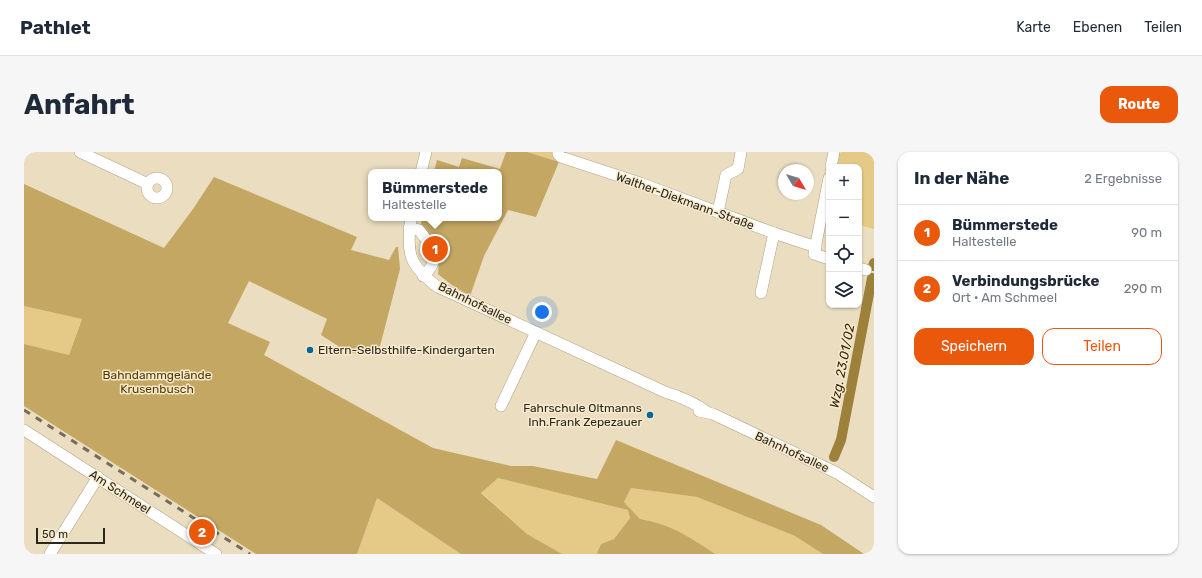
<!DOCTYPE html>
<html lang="de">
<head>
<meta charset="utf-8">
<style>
  body { margin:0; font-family:Rubik,sans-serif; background:#f6f6f7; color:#1f2937 }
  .controls { position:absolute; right:12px; top:12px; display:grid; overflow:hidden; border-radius:8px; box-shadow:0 1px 3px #0004 }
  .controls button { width:36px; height:36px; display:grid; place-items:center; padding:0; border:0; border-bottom:1px solid #e0e1e3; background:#fff; color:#1f2937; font:20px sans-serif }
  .compass { position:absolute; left:754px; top:12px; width:36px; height:36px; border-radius:50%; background:#fff; box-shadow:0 1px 3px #0004; rotate:128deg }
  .scale { position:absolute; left:12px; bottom:10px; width:69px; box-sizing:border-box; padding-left:4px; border:2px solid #2b261b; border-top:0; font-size:11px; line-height:14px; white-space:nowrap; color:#2b261b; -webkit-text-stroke:3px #f7eacd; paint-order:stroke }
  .you { position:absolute; left:518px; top:160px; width:14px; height:14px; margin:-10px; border:3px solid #fff; border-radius:50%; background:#1a73e8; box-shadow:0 0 0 6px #1a73e833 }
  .badge { display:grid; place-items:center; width:26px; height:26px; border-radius:50%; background:#ea580c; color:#fff; font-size:13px; font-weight:700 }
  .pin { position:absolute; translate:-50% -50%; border:2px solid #fff; box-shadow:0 1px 4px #0006 }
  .popup { position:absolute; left:344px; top:17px; width:134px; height:52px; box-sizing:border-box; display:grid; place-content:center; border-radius:8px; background:#fff; filter:drop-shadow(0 1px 3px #0005); font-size:13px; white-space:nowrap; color:#747a83 }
  .popup b { font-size:15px; color:#1f2937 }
  .popup::after { content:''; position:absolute; left:50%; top:100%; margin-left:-8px; border:8px solid transparent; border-top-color:#fff }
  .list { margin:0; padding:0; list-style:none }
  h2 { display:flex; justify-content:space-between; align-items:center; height:52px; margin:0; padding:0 16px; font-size:17px }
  h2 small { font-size:13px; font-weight:400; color:#747a83 }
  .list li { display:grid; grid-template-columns:26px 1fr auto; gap:12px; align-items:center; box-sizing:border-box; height:56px; padding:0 16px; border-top:1px solid #e0e1e3 }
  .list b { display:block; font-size:15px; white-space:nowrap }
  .list p { margin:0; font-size:13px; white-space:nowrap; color:#747a83 }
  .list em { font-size:13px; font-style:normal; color:#747a83 }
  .actions { display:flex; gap:8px; padding:12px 16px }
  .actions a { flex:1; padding:9px 0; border:1px solid #ea580c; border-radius:12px; text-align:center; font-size:14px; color:#ea580c }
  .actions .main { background:#ea580c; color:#fff }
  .icon { flex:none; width:22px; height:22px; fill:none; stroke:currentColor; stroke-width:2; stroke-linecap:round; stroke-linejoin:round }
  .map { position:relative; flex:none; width:850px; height:402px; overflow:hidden; border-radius:12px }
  header { display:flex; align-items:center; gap:24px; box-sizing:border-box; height:56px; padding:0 20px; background:#fff; border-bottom:1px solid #e0e1e3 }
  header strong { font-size:19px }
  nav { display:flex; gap:22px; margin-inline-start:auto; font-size:14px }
  .intro { display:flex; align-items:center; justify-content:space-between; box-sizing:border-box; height:96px; padding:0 24px }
  h1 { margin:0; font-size:28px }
  .button { padding:10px 18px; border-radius:12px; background:#ea580c; color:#fff; font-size:14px; font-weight:700 }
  main { display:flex; gap:24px; padding:0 24px }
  aside { flex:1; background:#fff; border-radius:12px; box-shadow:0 1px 3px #0004 }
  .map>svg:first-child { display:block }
</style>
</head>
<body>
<header>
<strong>Pathlet</strong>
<nav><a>Karte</a><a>Ebenen</a><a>Teilen</a></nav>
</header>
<div class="intro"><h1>Anfahrt</h1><a class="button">Route</a></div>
<main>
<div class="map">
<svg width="850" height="402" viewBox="0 0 850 402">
  <rect width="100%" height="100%" fill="#eaddc0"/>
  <g fill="#e4c987">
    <polygon points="503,0 534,0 532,9"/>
    <polygon points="818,0 850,0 850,77 835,73 835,15 811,15 815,2"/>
    <polygon points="0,154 58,166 45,203 0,192"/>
    <polygon points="474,326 604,358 606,366 590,387 577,392 573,401 574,402 538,402 503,382 457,340"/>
    <polygon points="607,336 673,345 771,384 799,402 691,402 675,391 647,376 628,369 616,367 600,350"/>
    <polygon points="353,346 437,402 333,402"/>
  </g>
  <g fill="#c4a762">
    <path d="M482,0h21l29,9 2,-7 3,3 -25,60 -28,-7 -24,46 -14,40 -18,-11 -14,-11c3,-22 -6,-33 -17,-50l1,-6h77v-46h-65l3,-12 22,7 3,-9 38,11z"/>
    <path d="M190,25l143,60 -6,13 38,10 7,-13h2l2,22 -22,85 -29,-1 -28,-18 6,-16 -78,-38 -21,42 42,19 -6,13 169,93 78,18h22l64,13 19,-39 205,85 43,29h-41l-28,-18 -98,-39 -66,-9 -7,14 16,17c28,4 52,19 75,35h-117l-1,-1 4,-9 13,-5 16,-21 -2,-8 -130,-32 -17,15 46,41 35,20h-101l-84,-56 -20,56h-101l-232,-148v-62l45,11 13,-36 -58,-13v-122l140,64 29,-39z"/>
  </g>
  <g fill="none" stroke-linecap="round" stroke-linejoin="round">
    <g stroke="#9d813b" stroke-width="10">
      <polyline points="849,114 850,111"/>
      <polyline points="810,305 817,288 848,126"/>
    </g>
    <defs>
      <g id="minor">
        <polyline points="56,0 124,32"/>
        <polyline points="534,0 534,2 537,5 616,31 750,81 792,95"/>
        <polyline points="807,15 810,0"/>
        <polyline points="397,20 402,0"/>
        <circle cx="133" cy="36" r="10"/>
        <polyline points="805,26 790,102 805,107"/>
        <polyline points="694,60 702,23 714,17 717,0"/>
        <path d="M387,66c-5,35 -2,48 27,69l227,105c16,5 29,10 42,20"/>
        <path d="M385,76l10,2c13,17 24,29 4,46"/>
        <polyline points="835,116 842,118"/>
        <polyline points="737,141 750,81"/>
        <polyline points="477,254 512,180"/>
        <polyline points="675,259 689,262 813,321 850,345"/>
        <polyline points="0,278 192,402"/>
        <polyline points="26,402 74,325"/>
      </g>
    </defs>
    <use href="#minor" stroke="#aea287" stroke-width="12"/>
    <use href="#minor" stroke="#fff" stroke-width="11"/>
    <polyline stroke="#756d5b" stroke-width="3" stroke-dasharray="7 7" stroke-linecap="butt" points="0,258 226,402"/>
  </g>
  <g fill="#006896" stroke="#f7eacd" stroke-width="1.5">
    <circle cx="286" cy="198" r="4"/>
    <circle cx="626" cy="263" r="4"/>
  </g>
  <g text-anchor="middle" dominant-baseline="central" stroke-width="3" stroke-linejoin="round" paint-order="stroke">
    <g font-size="12" fill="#2b261b" stroke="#f7eacd">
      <text transform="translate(661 49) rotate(20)">Walther-Diekmann-Straße</text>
      <text transform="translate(451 151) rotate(26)">Bahnhofsallee</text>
      <text transform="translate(768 300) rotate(25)">Bahnhofsallee</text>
      <text transform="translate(96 340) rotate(33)">Am Schmeel</text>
    </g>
    <g font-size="12" fill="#2b261b" stroke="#f7eacd" text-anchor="start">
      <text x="294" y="198">Eltern-Selbsthilfe-Kindergarten</text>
      <text x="618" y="256" text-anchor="end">Fahrschule Oltmanns<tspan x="618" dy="14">Inh.Frank Zepezauer</tspan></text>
    </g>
    <g font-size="12" fill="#4f3b00" stroke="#f7eacd">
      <text x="133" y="223">Bahndammgelände<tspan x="133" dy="14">Krusenbusch</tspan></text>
    </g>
    <g font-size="13" font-style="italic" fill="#362a0a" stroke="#f7eacd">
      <text transform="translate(818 214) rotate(-79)">Wzg. 23.01/02</text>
    </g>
  </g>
</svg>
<div class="controls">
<button>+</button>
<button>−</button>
<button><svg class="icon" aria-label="locate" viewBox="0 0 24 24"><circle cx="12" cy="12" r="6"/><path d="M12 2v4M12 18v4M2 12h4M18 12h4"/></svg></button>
<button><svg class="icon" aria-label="layers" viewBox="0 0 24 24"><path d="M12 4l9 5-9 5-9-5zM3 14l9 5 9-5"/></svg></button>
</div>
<svg class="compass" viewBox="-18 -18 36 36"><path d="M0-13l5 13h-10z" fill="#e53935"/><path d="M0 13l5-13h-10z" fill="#747a83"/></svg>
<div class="scale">50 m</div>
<div class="you"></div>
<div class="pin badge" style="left:411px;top:97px">1</div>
<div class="popup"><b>Bümmerstede</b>Haltestelle</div>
<div class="pin badge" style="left:178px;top:380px">2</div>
</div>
<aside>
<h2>In der Nähe<small>2 Ergebnisse</small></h2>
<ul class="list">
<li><span class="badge">1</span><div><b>Bümmerstede</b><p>Haltestelle</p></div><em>90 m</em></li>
<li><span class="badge">2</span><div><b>Verbindungsbrücke</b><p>Ort · Am Schmeel</p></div><em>290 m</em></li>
</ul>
<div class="actions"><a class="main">Speichern</a><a>Teilen</a></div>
</aside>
</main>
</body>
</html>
